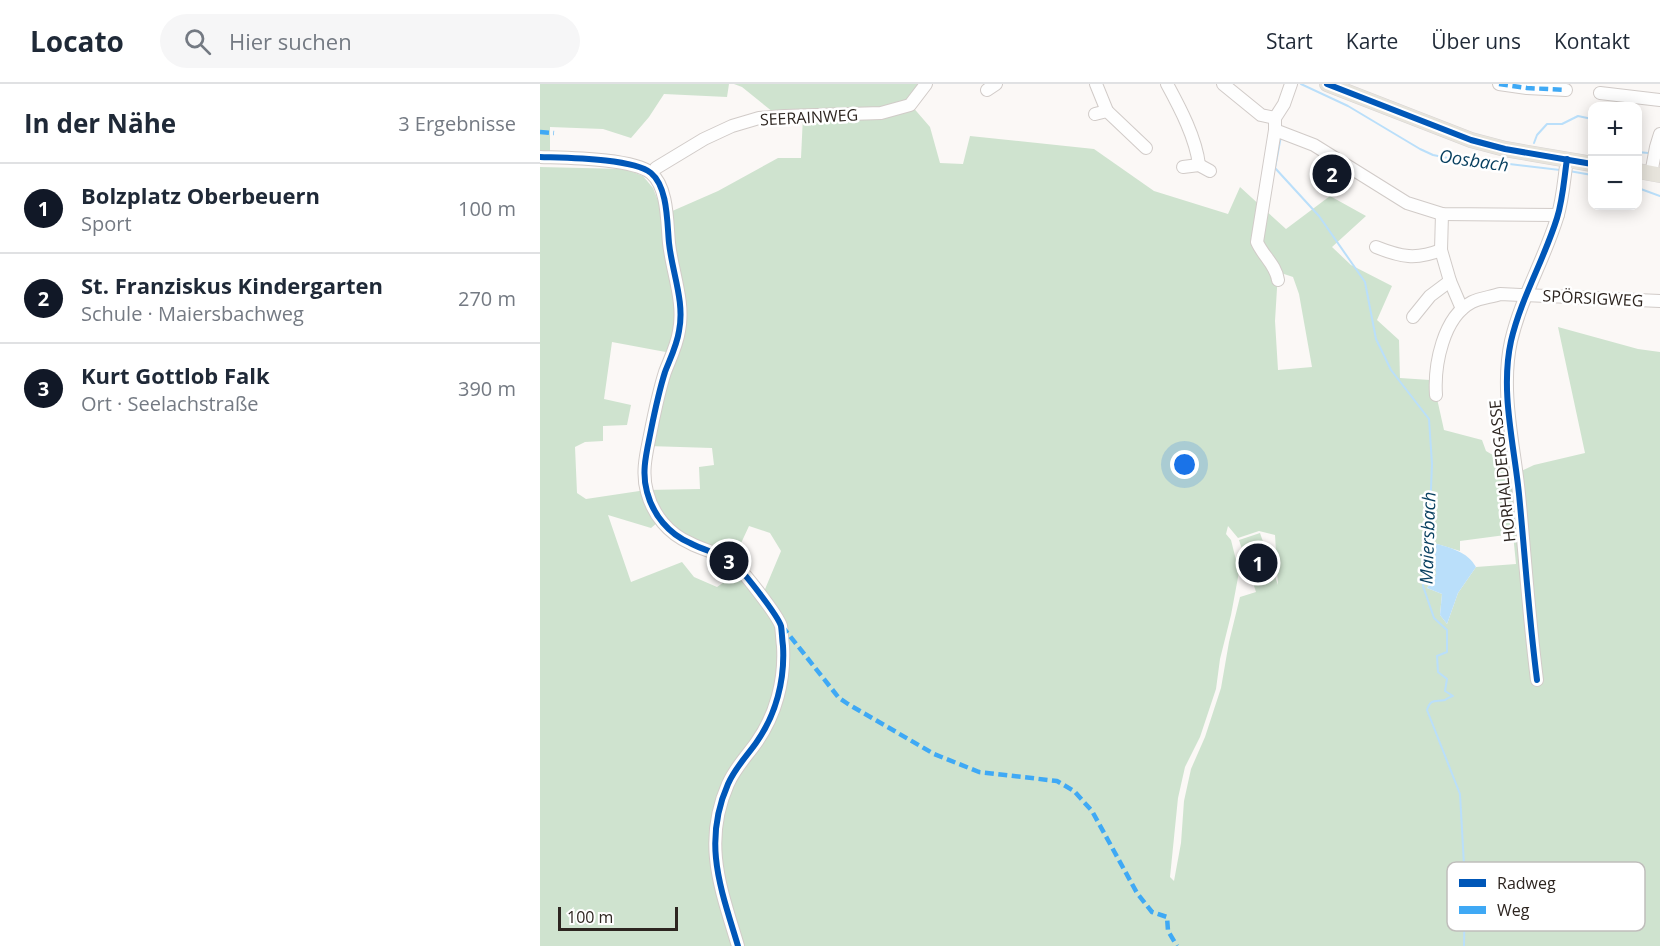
<!DOCTYPE html>
<html lang="de">
<head>
<meta charset="utf-8">
<style>
  body { margin:0; font-family:"Open Sans",sans-serif; background:#f6f6f7; color:#1f2937 }
  .controls { position:absolute; right:18px; top:18px; display:grid; overflow:hidden; border-radius:12px; box-shadow:0 3px 15px #0003 }
  .controls button { width:54px; height:54px; display:grid; place-items:center; padding:0; border:0; border-bottom:2px solid #e0e1e3; background:#fff; color:#1f2937; font:30px sans-serif }
  .scale { position:absolute; left:18px; bottom:15px; width:120px; box-sizing:border-box; padding-left:6px; border:3px solid #2d2520; border-top:0; font-size:16px; line-height:21px; white-space:nowrap; color:#2d2520; -webkit-text-stroke:4px #fff; paint-order:stroke }
  .you { position:absolute; left:645px; top:381px; width:21px; height:21px; margin:-15px; border:4px solid #fff; border-radius:50%; background:#1a73e8; box-shadow:0 0 0 9px #1a73e833 }
  .badge { display:grid; place-items:center; width:39px; height:39px; border-radius:50%; background:#111827; color:#fff; font-size:20px; font-weight:700 }
  .pin { position:absolute; translate:-50% -50%; border:3px solid #fff; box-shadow:0 2px 6px #0006 }
  .list { margin:0; padding:0; list-style:none }
  h2 { display:flex; justify-content:space-between; align-items:center; height:78px; margin:0; padding:0 24px; font-size:26px }
  h2 small { font-size:20px; font-weight:400; color:#747a83 }
  .list li { display:grid; grid-template-columns:39px 1fr auto; gap:18px; align-items:center; box-sizing:border-box; height:90px; padding:0 24px; border-top:2px solid #e0e1e3 }
  .list b { display:block; font-size:22px; white-space:nowrap }
  .list p { margin:0; font-size:20px; white-space:nowrap; color:#747a83 }
  .list em { font-size:20px; font-style:normal; color:#747a83 }
  .icon { flex:none; width:33px; height:33px; fill:none; stroke:currentColor; stroke-width:2; stroke-linecap:round; stroke-linejoin:round }
  .map { position:relative; flex:none; width:1120px; height:862px; overflow:hidden }
  header { display:flex; align-items:center; gap:36px; box-sizing:border-box; height:84px; padding:0 30px; background:#fff; border-bottom:2px solid #e0e1e3 }
  header strong { font-size:28px }
  nav { display:flex; gap:33px; margin-inline-start:auto; font-size:21px }
  .search { width:420px; height:54px; background:#f6f6f7; display:flex; align-items:center; gap:15px; box-sizing:border-box; padding:0 21px; border-radius:33px; color:#747a83; font-size:22px }
  main { display:flex }
  aside { flex:1; background:#fff }
  .map>svg:first-child { display:block }
</style>
</head>
<body>
<header>
<strong>Locato</strong>
<div class="search"><svg class="icon" aria-label="search" viewBox="0 0 24 24"><circle cx="10" cy="10" r="6"/><path d="M15 15l6 6"/></svg>Hier suchen</div>
<nav><a>Start</a><a>Karte</a><a>Über uns</a><a>Kontakt</a></nav>
</header>
<main>
<aside>
<h2>In der Nähe<small>3 Ergebnisse</small></h2>
<ul class="list">
<li><span class="badge">1</span><div><b>Bolzplatz Oberbeuern</b><p>Sport</p></div><em>100 m</em></li>
<li><span class="badge">2</span><div><b>St. Franziskus Kindergarten</b><p>Schule · Maiersbachweg</p></div><em>270 m</em></li>
<li><span class="badge">3</span><div><b>Kurt Gottlob Falk</b><p>Ort · Seelachstraße</p></div><em>390 m</em></li>
</ul>
</aside>
<div class="map">
<svg width="1120" height="862" viewBox="0 0 1120 862">
  <rect width="100%" height="100%" fill="#fbf8f6"/>
  <g fill="#cfe3cf" fill-rule="evenodd">
    <polygon points="0,0 189,0 187,13 124,10 109,33 91,54 63,45 10,43 10,74 0,73"/>
    <path d="M194,0h192l-15,21 19,22 10,36 23,1 7,-28 124,13 60,42 74,23 12,-27 46,42 44,-33 36,20 -34,31 19,18 41,21 -15,34 22,20 1,38 30,2 6,14 8,36 38,10 4,11 22,13 9,9 17,-8 51,-12 -27,-126 80,22 22,3v594h-1120v-779l85,2 18,7 10,12 6,15 25,125 -14,-116 48,-21 60,-33h23l2,-42 -30,-4 -31,-25zM738,188l15,5 6,17 13,73 -34,3 -3,-49zM72,258l59,11 -23,93 64,2 2,17 -15,2 1,22 -54,1 -60,9 -9,-6 -2,-46 10,-5 18,-1v-15l24,-1 4,-20 -27,-6zM68,431l43,13 6,-5 67,34 12,-3 13,-28 21,7 11,18 -18,43 -22,-24 -24,17 -23,-10 -12,-15 -51,20zM688,442l10,12 21,-7 16,4 3,50 -18,-52 -21,7 17,52 -16,5 -11,45 -8,46 -16,49 -14,32 -7,32 -3,42 -7,38 -4,-4 8,-79 7,-31 15,-30 16,-48 4,-30 11,-44 8,-43 -8,-32 -5,-6zM973,450l3,30 -40,3 -18,26 -11,31 -7,-9 2,-21 -15,-6 9,-13 -2,-32 26,8v-10z"/>
  </g>
  <path fill="#badffa" d="M894,459c16,5 33,8 42,24l-18,26 -11,31 -7,-9 2,-21 -15,-6 9,-13z"/>
  <g fill="none" stroke-linecap="round" stroke-linejoin="round">
    <g stroke="#badffa" stroke-width="2">
      <polyline points="761,0 808,22 880,65 893,71 913,75 961,79 1020,86"/>
      <path d="M741,52l-6,32 44,48 46,66 11,57 15,31 38,49 3,45 -3,72 -6,50 11,32 13,12v22l-10,4 1,16 9,7 -2,12 8,5c-1,0 -7,3 -8,4 -10,2 -14,-2 -18,10l33,84 5,89 -1,63"/>
      <polyline points="994,59 997,51 1007,40 1022,40 1038,32 1052,35"/>
      <polyline points="1098,68 1108,69"/>
      <polyline points="1029,87 1052,91"/>
      <polyline points="1098,104 1120,112"/>
    </g>
    <defs>
      <g id="minor">
        <polyline points="556,0 567,27"/>
        <path d="M627,0c13,24 29,54 32,81"/>
        <polyline points="683,0 721,31 735,34"/>
        <polyline points="959,0 987,4 1026,6"/>
        <polyline points="447,6 456,0"/>
        <polyline points="1060,9 1120,16"/>
        <polyline points="555,30 567,27 606,64"/>
        <polyline points="735,46 774,61 867,119 902,130 1018,131"/>
        <path d="M0,73c25,1 92,1 111,16 17,14 16,50 18,70 3,29 16,59 10,88 -2,14 -9,28 -14,41 -6,19 -10,38 -14,58 -4,21 -10,41 -4,62 6,23 22,42 43,51 13,7 28,10 40,17 10,6 48,56 51,66 1,6 1,13 2,20 2,34 -7,69 -27,97 -10,14 -21,25 -28,41 -26,59 -7,105 10,162"/>
        <polyline points="643,83 659,81 670,87"/>
        <polyline points="116,84 164,55 192,42 219,34 245,32 341,29 370,21 386,0"/>
        <polyline points="1111,90 1116,63 1120,50"/>
        <polyline points="902,130 901,166 910,197 922,225"/>
        <path d="M836,163c25,10 40,13 65,3"/>
        <path d="M738,196c-2,-15 -15,-24 -21,-38l18,-112v-12l9,-14 7,-20"/>
        <polyline points="873,233 890,212 910,197"/>
        <path d="M896,311c-2,-30 7,-78 36,-93 8,-4 19,-5 28,-8l160,7"/>
        <path d="M997,596c-8,-62 -12,-124 -18,-186 -5,-50 -19,-103 -8,-153 10,-43 33,-81 46,-123 6,-19 7,-39 10,-59"/>
      </g>
      <g id="major">
        <polyline points="787,0 931,56 965,65 1052,80"/>
        <polyline points="1098,87 1120,91"/>
      </g>
    </defs>
    <use href="#minor" stroke="#d1cbc8" stroke-width="14"/>
    <use href="#major" stroke="#d8d5d4" stroke-width="16"/>
    <use href="#minor" stroke="#fefefe" stroke-width="12"/>
    <use href="#major" stroke="#e7e4dc" stroke-width="15"/>
    <g stroke="#3fa9f5" stroke-width="4.5" stroke-dasharray="9 4.5" stroke-linecap="butt">
      <polyline points="959,0 987,4 1026,6"/>
      <polyline points="0,48 14,49"/>
      <polyline points="242,542 299,614 308,620 394,670 439,688 517,697 534,707 552,727 597,809 612,828 627,833 628,847 637,862"/>
    </g>
    <defs>
      <g id="cycleway">
        <polyline points="787,0 931,56 965,65 1052,80"/>
        <path d="M0,73c25,1 92,1 111,16 17,14 16,50 18,70 3,29 16,59 10,88 -2,14 -9,28 -14,41 -6,19 -10,38 -14,58 -4,21 -10,41 -4,62 6,23 22,42 43,51 13,7 28,10 40,17 10,6 48,56 51,66 1,6 1,13 2,20 2,34 -7,69 -27,97 -10,14 -21,25 -28,41 -26,59 -7,105 10,162"/>
        <path d="M997,596c-8,-62 -12,-124 -18,-186 -5,-50 -19,-103 -8,-153 10,-43 33,-81 46,-123 6,-19 7,-39 10,-59"/>
      </g>
    </defs>
    <use href="#cycleway" stroke="#fff" stroke-width="10"/>
    <use href="#cycleway" stroke="#0057b8" stroke-width="6"/>
  </g>
  <g text-anchor="middle" dominant-baseline="central" stroke-width="5" stroke-linejoin="round" paint-order="stroke">
    <g font-size="16" fill="#2d2520" stroke="#fff">
      <text transform="translate(269 33) rotate(-3)">SEERAINWEG</text>
      <text transform="translate(1053 214) rotate(3)">SPÖRSIGWEG</text>
      <text transform="translate(962 387) rotate(-96)">HORHALDERGASSE</text>
    </g>
    <g font-size="18" font-style="italic" fill="#073f5f" stroke="#fff">
      <text transform="translate(934 76) rotate(8)">Oosbach</text>
      <text transform="translate(887 454) rotate(-88)">Maiersbach</text>
    </g>
  </g>
  <rect x="907" y="778" width="198" height="69" rx="9" fill="#fff" stroke="#c0bebc" stroke-width="1.5"/>
  <rect x="919" y="795" width="27" height="8" fill="#0057b8"/>
  <rect x="919" y="822" width="27" height="8" fill="#3fa9f5"/>
  <g font-size="16" fill="#2d2520">
    <text x="957" y="805">Radweg</text>
    <text x="957" y="832">Weg</text>
  </g>
</svg>
<div class="controls">
<button>+</button>
<button>−</button>
</div>
<div class="scale">100 m</div>
<div class="you"></div>
<div class="pin badge" style="left:718px;top:479px">1</div>
<div class="pin badge" style="left:792px;top:90px">2</div>
<div class="pin badge" style="left:189px;top:477px">3</div>
</div>
</main>
</body>
</html>
